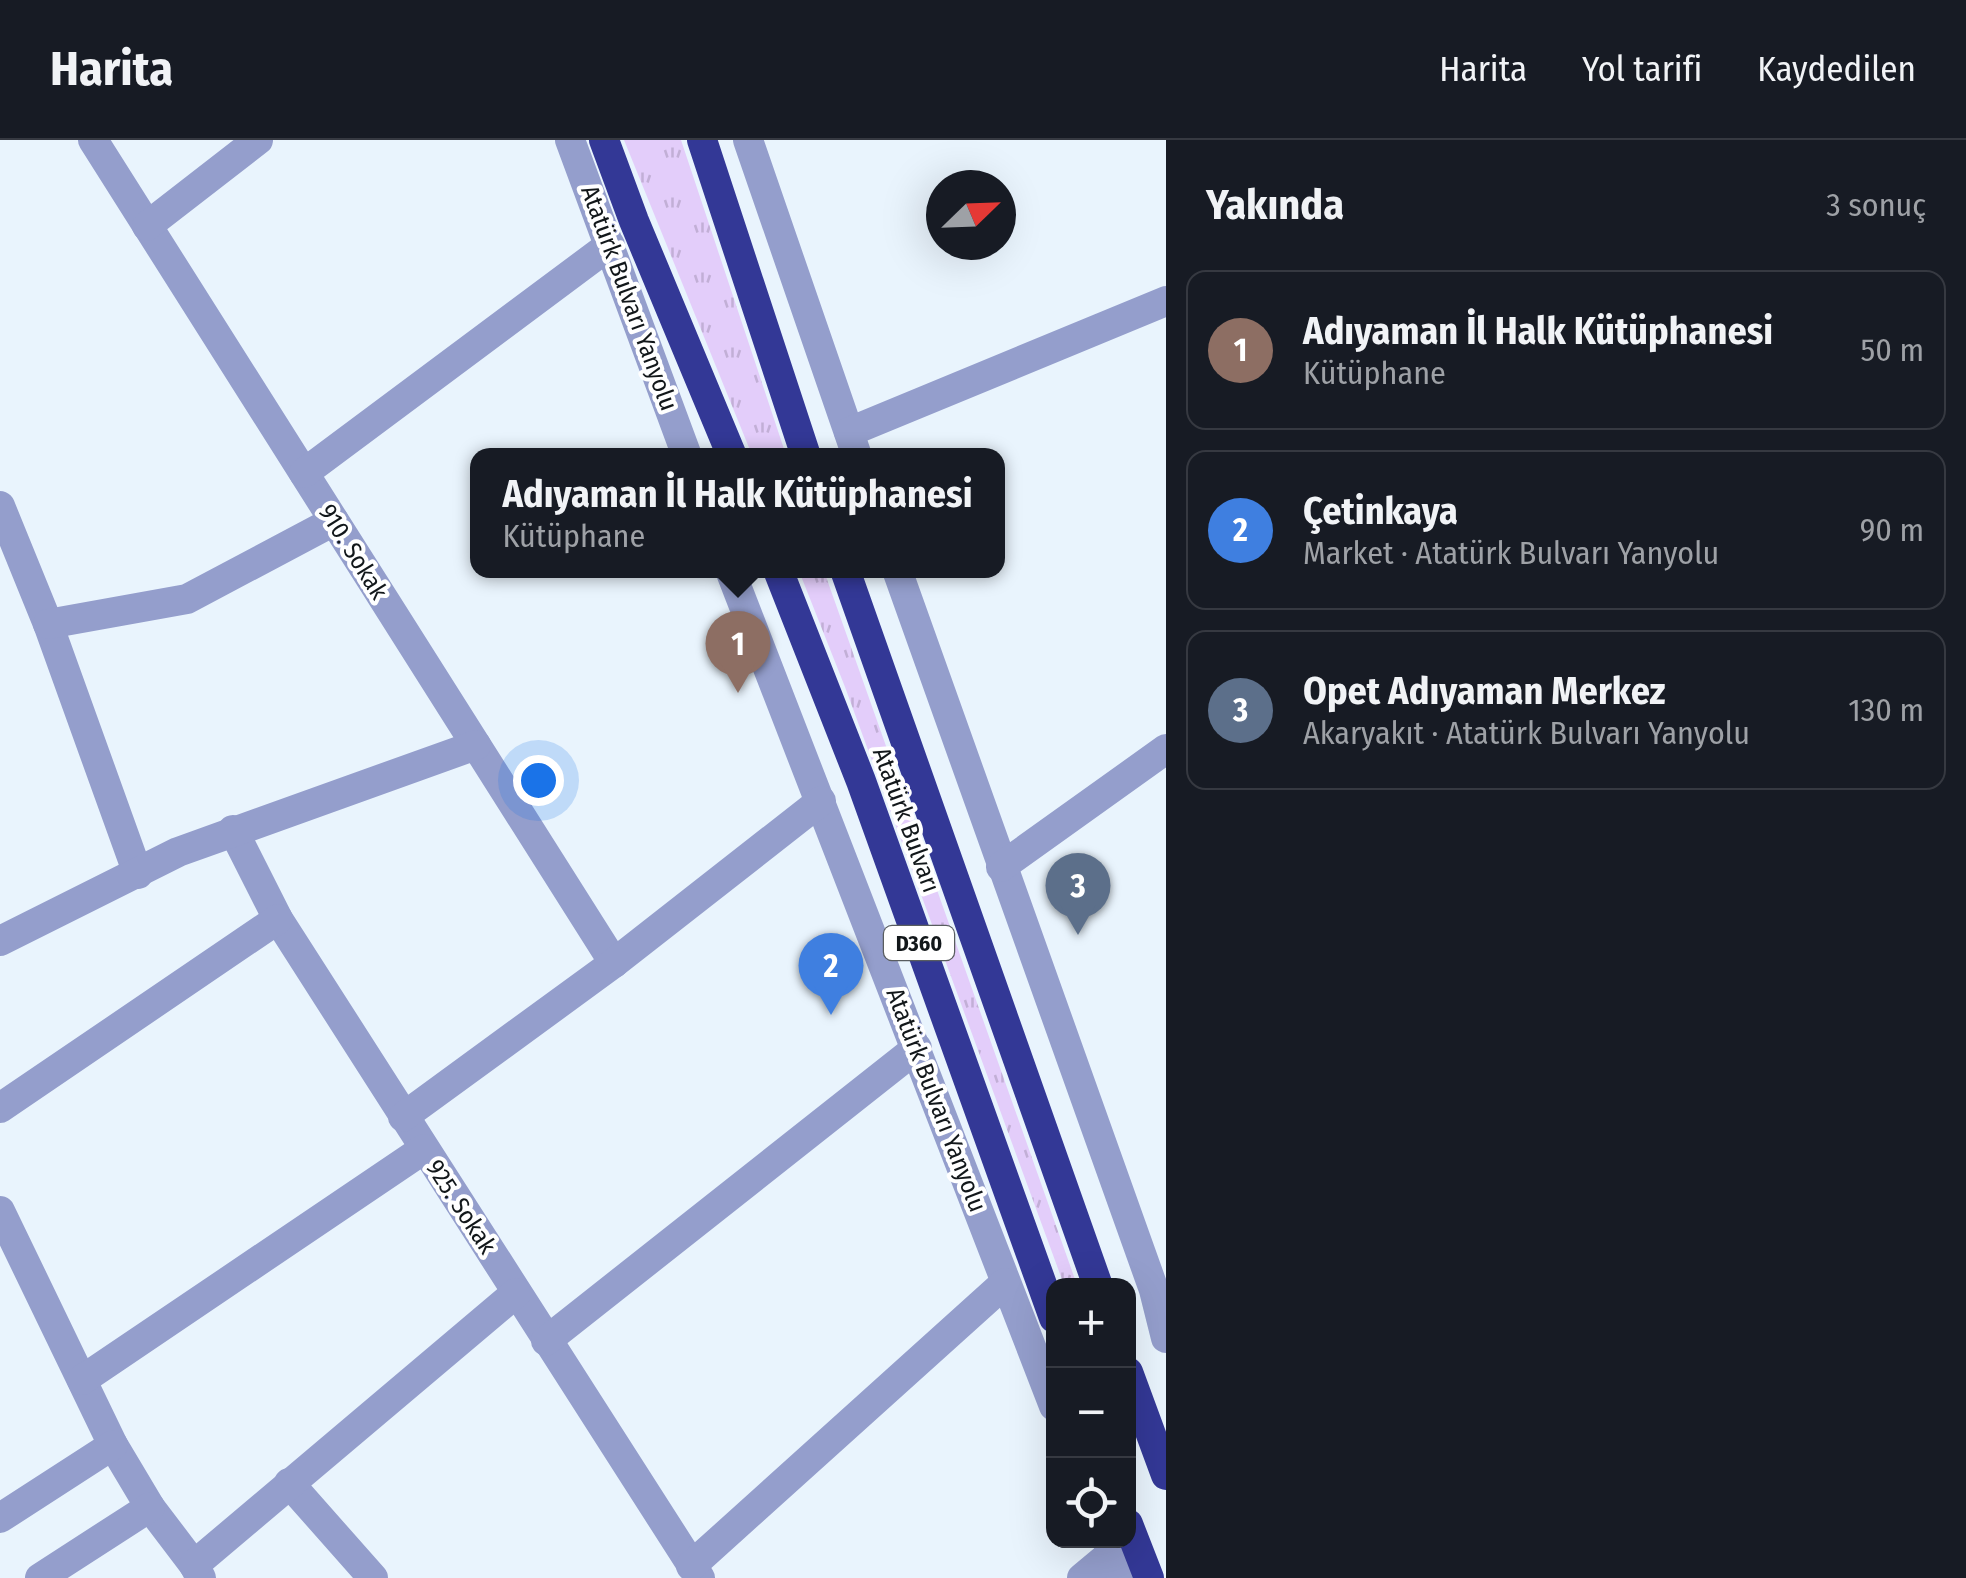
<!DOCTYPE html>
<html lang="tr">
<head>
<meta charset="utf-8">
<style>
  body { margin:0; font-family:"Fira Sans Condensed",sans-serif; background:#20242c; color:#f1f3f6 }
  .controls { position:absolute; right:30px; bottom:30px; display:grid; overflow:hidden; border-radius:20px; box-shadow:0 10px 40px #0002 }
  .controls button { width:90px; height:90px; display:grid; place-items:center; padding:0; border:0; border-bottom:2px solid #363941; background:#171b24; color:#f1f3f6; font:50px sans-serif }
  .compass { position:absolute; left:926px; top:30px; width:90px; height:90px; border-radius:50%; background:#171b24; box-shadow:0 10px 40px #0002; rotate:67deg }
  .you { position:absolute; left:538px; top:640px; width:35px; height:35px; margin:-25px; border:8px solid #fff; border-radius:50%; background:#1a73e8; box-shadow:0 0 0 15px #1a73e833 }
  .badge { display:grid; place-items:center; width:65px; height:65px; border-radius:50%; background:#1a73e8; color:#fff; font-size:32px; font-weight:700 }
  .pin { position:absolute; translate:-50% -82px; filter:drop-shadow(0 2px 5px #0008) }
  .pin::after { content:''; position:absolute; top:52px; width:35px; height:30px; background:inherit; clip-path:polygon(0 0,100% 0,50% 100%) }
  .popup { position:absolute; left:470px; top:308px; width:535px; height:130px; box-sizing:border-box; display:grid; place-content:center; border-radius:20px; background:#171b24; filter:drop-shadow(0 2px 8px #0005); font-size:32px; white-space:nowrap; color:#9ea1a6 }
  .popup b { font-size:38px; color:#f1f3f6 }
  .popup::after { content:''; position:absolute; left:50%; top:100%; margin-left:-20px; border:20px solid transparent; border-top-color:#171b24 }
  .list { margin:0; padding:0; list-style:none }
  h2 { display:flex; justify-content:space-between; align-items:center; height:130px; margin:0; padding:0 40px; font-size:42px }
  h2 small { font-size:32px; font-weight:400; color:#9ea1a6 }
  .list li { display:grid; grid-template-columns:65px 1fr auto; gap:30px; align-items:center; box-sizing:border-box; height:160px; margin:0 20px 20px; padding:0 20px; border:2px solid #363941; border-radius:20px }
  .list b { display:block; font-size:38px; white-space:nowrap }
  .list p { margin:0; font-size:32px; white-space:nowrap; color:#9ea1a6 }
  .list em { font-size:32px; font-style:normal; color:#9ea1a6 }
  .icon { flex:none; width:55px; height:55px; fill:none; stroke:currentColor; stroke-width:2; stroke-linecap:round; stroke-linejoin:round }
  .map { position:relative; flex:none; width:1166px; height:1438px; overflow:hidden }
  header { display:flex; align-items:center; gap:60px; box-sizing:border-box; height:140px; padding:0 50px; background:#171b24; border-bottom:2px solid #363941 }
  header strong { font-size:48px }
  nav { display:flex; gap:55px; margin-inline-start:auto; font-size:35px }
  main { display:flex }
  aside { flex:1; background:#171b24 }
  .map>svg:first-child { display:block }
</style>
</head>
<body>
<header>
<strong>Harita</strong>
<nav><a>Harita</a><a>Yol tarifi</a><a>Kaydedilen</a></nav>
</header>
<main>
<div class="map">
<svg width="1166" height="1438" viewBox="0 0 1166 1438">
  <defs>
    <pattern id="grass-tufts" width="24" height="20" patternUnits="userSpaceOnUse" patternTransform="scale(2.5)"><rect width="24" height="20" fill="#e3cdfa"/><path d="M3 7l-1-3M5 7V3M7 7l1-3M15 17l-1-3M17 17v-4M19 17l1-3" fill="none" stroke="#c2afd6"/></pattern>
  </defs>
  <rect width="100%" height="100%" fill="#e9f4fd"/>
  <g fill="url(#grass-tufts)">
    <polygon points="624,0 681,0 786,315 752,315"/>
    <polygon points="799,431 824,431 1077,1145 1064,1145 845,547"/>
  </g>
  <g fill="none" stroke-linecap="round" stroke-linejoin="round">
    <g stroke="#949ecc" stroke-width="30">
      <polyline points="93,0 614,823"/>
      <polyline points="570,0 687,316"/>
      <polyline points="748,0 857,316"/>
      <polyline points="147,86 258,0"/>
      <polyline points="849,292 1166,161"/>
      <polyline points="304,333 610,105"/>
      <polyline points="0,366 48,484 138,734"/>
      <polyline points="730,430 1054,1266"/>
      <polyline points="897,430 1154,1150 1166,1198"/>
      <polyline points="48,484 187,459 334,381"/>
      <polyline points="233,690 278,779 700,1438"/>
      <polyline points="1001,727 1166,609"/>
      <polyline points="0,801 178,712 476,605"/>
      <polyline points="0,968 278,779"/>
      <polyline points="403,977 614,823 821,661"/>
      <polyline points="0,1071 113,1305 150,1367 194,1425 201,1438"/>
      <polyline points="546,1201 917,908"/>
      <polyline points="82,1240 424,1009"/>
      <polyline points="289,1343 373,1438"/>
      <polyline points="0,1378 113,1305"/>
      <polyline points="1107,1400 1121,1438"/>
      <polyline points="194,1425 516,1153"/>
      <polyline points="691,1426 1005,1143"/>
      <polyline points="40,1438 150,1367"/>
      <polyline points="1082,1438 1112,1413"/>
    </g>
    <g stroke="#333896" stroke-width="30">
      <polyline points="604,0 634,81 732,316"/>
      <polyline points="702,0 806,316"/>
      <polyline points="778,430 861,641 1054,1178"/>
      <polyline points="845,430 1098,1146"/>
      <polyline points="1128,1232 1166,1335"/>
      <polyline points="1128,1384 1149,1438"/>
    </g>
  </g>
  <g text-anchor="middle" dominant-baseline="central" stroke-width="8" stroke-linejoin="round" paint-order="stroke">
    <rect fill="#fff" stroke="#595d5f" stroke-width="2.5" x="884" y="786" width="70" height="34" rx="8"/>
    <g font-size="22" font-weight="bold" fill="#12171a">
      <text x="919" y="803">D360</text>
    </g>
    <g font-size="25" fill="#12171a" stroke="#fff">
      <text transform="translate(629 158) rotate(70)">Atatürk Bulvarı Yanyolu</text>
      <text transform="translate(353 412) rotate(58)">910. Sokak</text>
      <text transform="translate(906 680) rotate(70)">Atatürk Bulvarı</text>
      <text transform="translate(936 960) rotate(69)">Atatürk Bulvarı Yanyolu</text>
      <text transform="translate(461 1067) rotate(57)">925. Sokak</text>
    </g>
  </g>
</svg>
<div class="controls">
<button>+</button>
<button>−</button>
<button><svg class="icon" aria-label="locate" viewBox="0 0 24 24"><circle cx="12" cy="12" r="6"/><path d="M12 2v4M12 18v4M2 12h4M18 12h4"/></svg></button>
</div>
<svg class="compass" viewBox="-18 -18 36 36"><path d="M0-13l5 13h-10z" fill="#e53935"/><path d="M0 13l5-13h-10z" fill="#9ea1a6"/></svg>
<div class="you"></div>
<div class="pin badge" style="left:738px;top:553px;background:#8d6e63">1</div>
<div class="popup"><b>Adıyaman İl Halk Kütüphanesi</b>Kütüphane</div>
<div class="pin badge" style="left:831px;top:875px;background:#3f7fe0">2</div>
<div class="pin badge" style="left:1078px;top:795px;background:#5c6f8a">3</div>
</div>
<aside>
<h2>Yakında<small>3 sonuç</small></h2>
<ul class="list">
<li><span class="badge" style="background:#8d6e63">1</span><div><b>Adıyaman İl Halk Kütüphanesi</b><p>Kütüphane</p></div><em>50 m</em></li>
<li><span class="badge" style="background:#3f7fe0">2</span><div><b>Çetinkaya</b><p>Market · Atatürk Bulvarı Yanyolu</p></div><em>90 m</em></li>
<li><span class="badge" style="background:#5c6f8a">3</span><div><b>Opet Adıyaman Merkez</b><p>Akaryakıt · Atatürk Bulvarı Yanyolu</p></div><em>130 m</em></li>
</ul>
</aside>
</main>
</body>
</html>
